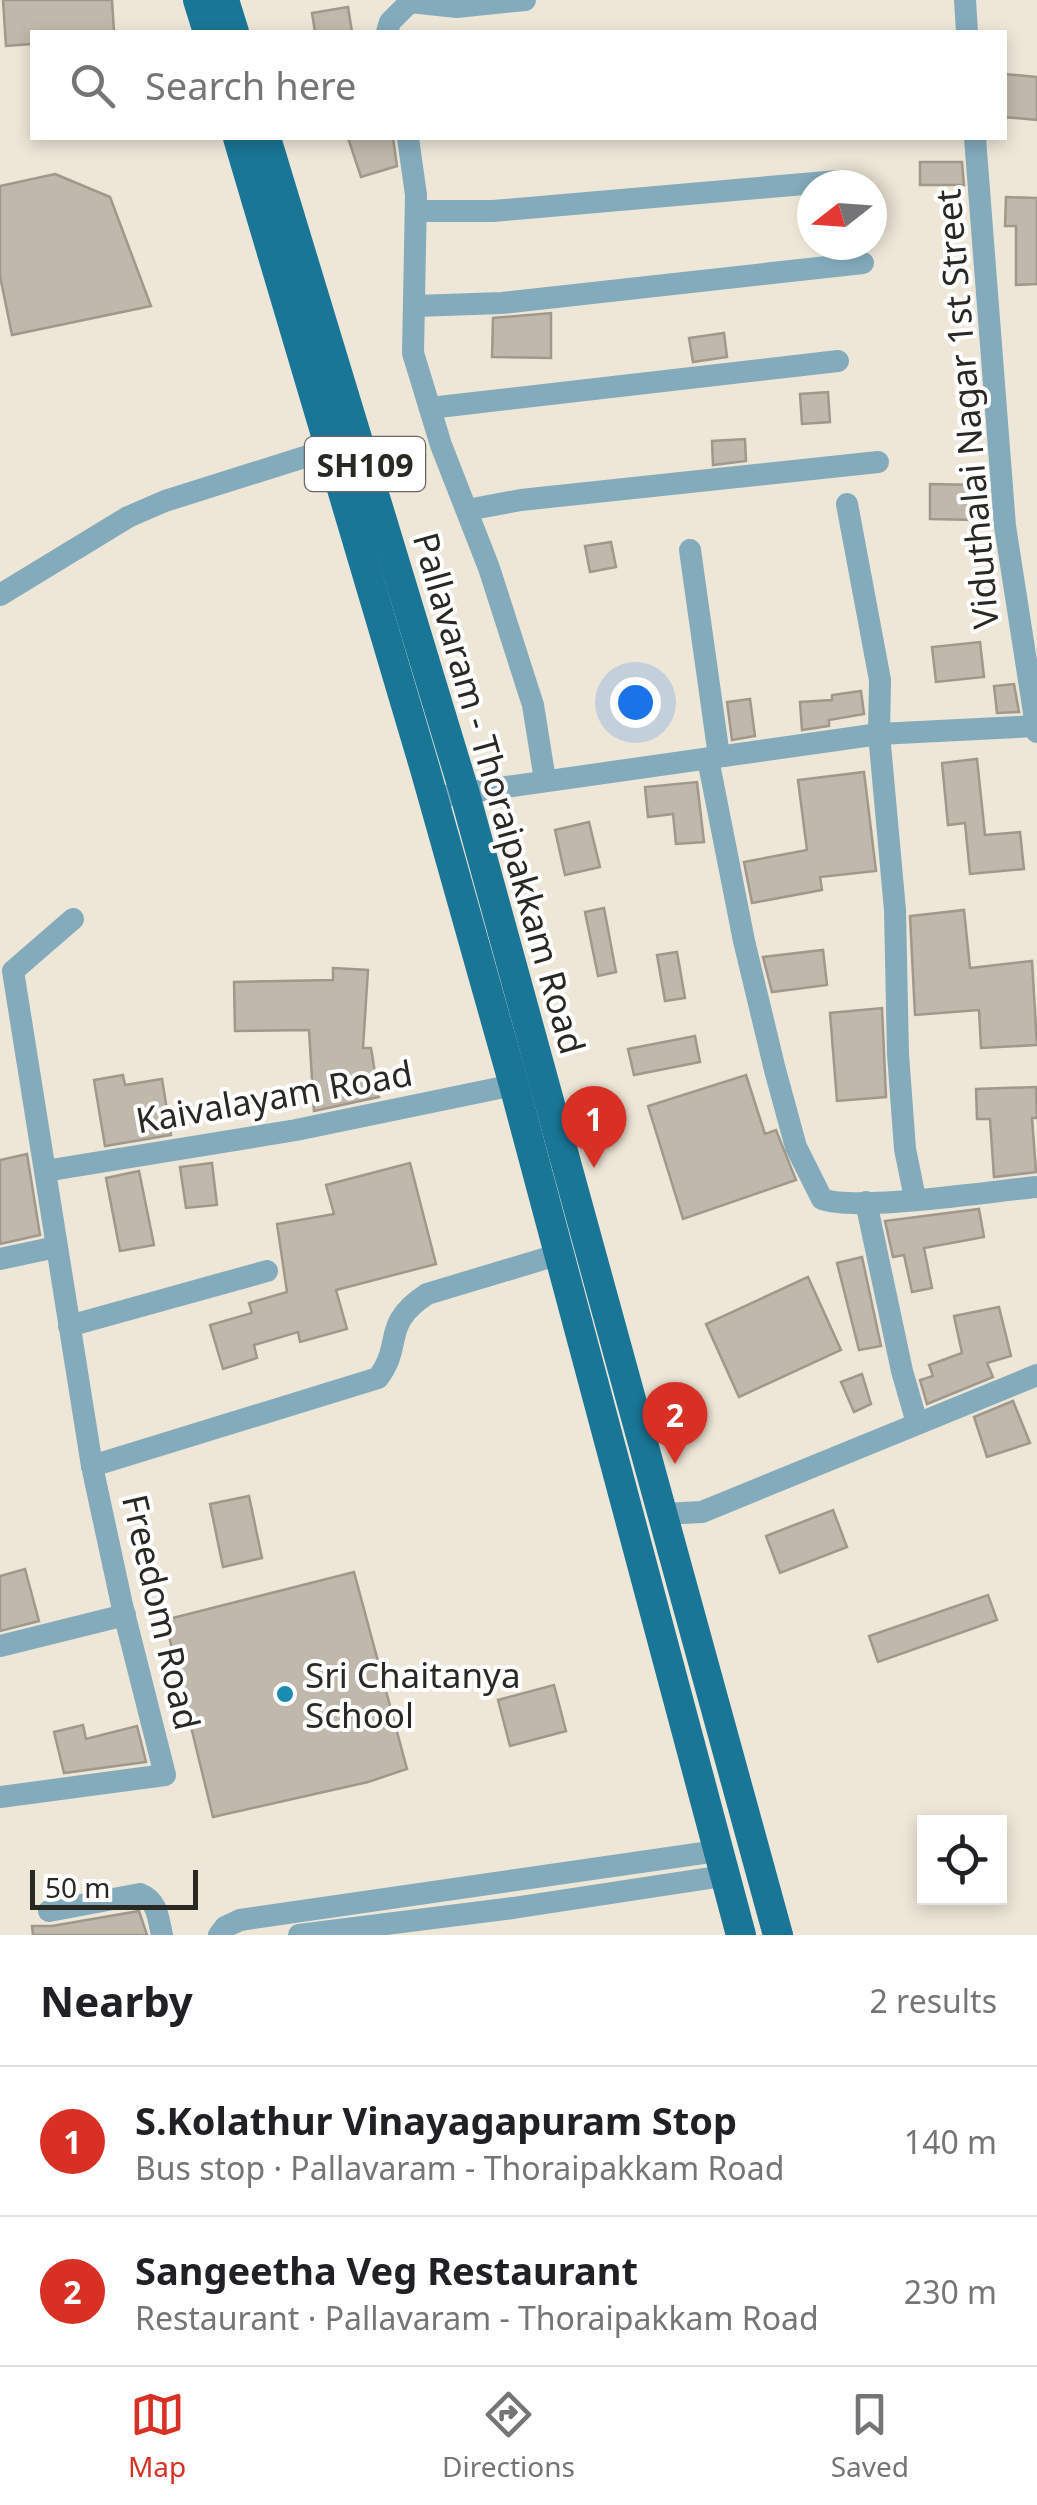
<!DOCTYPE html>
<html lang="en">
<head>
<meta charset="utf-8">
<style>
  body { margin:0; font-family:"Noto Sans",sans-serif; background:#f6f6f6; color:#202124 }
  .controls { position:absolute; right:30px; bottom:30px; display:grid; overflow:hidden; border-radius:0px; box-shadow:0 5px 15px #0003 }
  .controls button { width:90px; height:90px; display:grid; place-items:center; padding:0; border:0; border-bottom:2px solid #e0e0e0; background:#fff; color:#202124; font:50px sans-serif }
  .compass { position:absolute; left:797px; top:170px; width:90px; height:90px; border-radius:50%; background:#fff; box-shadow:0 5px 15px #0003; rotate:253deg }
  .scale { position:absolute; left:30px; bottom:25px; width:168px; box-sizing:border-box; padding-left:10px; border:5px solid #2a2822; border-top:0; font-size:28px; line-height:35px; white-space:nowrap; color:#2a2822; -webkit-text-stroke:8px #fff; paint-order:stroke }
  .you { position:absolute; left:635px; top:702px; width:35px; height:35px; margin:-25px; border:8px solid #fff; border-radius:50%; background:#1a73e8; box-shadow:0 0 0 15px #1a73e833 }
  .badge { display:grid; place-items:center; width:65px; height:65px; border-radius:50%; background:#d93025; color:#fff; font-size:32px; font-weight:700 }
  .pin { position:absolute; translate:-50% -82px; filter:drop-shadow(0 2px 5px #0008) }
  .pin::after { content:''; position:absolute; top:52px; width:35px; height:30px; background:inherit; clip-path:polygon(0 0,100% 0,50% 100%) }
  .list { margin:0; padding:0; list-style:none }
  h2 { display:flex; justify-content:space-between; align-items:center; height:130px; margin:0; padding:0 40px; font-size:42px }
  h2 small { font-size:32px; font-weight:400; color:#757577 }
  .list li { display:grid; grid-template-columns:65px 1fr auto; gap:30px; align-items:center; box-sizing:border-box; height:150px; padding:0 40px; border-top:2px solid #e0e0e0 }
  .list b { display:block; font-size:38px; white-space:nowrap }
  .list p { margin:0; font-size:32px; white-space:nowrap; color:#757577 }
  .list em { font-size:32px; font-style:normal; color:#757577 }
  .icon { flex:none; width:55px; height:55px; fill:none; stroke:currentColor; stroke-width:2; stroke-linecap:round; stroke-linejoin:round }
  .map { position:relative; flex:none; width:1037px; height:1935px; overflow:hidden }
  .search { position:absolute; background:#fff; box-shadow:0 5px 15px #0003; left:30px; right:30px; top:30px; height:110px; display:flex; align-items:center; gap:25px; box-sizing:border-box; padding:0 35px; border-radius:0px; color:#757577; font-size:38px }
  .sheet { height:430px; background:#fff }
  nav { display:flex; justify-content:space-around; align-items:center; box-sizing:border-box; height:140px; border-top:2px solid #e0e0e0; background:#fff; font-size:28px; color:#757577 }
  nav a { display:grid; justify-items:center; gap:5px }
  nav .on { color:#d93025 }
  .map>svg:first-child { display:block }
</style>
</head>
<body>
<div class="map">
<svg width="1037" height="1935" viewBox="0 0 1037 1935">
  <rect width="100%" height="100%" fill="#eee7d8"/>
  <g fill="#c0b9ab" stroke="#9f988b" stroke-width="2.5">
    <polygon points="3,0 112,0 114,32 32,32 32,44 6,46"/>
    <polygon points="348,7 352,32 315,32 312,13"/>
    <polygon points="1004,74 1037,77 1037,120 1004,117"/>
    <polygon points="348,138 393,138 397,166 361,177"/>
    <polygon points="920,162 962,162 964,185 920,185"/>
    <polygon points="55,174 110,197 151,306 12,335 0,276 0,186"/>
    <polygon points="1006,197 1037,198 1037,284 1016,285 1016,226 1005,226"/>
    <polygon points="551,313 551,358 492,357 493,318"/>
    <polygon points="724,333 727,357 693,362 689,338"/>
    <polygon points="828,392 830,422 802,424 800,394"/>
    <polygon points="745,439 746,461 713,465 712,441"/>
    <polygon points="930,484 978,485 978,520 930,519"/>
    <polygon points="611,542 616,567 590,572 585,546"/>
    <polygon points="980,642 984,677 936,682 932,647"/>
    <polygon points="1014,684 1019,712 997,713 994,686"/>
    <polygon points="861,691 864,714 829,720 829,726 802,730 800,702 832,700 832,695"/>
    <polygon points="750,699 755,736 732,740 727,702"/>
    <polygon points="977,759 985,835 1020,832 1024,869 970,874 965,823 948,825 942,763"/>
    <polygon points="864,772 876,871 820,877 822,890 752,903 744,862 807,850 798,780"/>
    <polygon points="697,782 704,842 676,844 673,814 648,817 645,787"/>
    <polygon points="589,822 600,867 565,875 555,830"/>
    <polygon points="604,908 616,972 598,976 585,912"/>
    <polygon points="964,910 970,968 1032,961 1037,1045 981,1048 979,1010 915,1015 910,916"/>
    <polygon points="823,950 827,985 772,992 763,957"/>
    <polygon points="677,952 685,998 665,1001 657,955"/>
    <polygon points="333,968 368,970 363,1048 371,1048 379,1097 314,1111 309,1030 235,1031 234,982 333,980"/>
    <polygon points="882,1008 886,1097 837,1101 830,1013"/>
    <polygon points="695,1036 700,1062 634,1075 628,1049"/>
    <polygon points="123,1075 125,1085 162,1079 171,1135 105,1146 94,1080"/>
    <polygon points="746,1075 765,1134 776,1130 796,1180 683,1219 648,1106"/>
    <polygon points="1036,1087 1037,1118 1032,1118 1036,1172 994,1177 990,1119 977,1119 976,1089"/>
    <polygon points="27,1154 40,1235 0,1244 0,1160"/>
    <polygon points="212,1163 217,1205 186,1208 180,1167"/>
    <polygon points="410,1163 436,1264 336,1290 347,1329 300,1342 298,1332 254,1345 257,1358 223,1369 210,1325 252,1313 249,1303 287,1292 277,1224 334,1214 326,1185"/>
    <polygon points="139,1171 154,1245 120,1251 106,1178"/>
    <polygon points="979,1209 984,1237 924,1248 932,1288 912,1292 904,1255 893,1257 885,1221"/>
    <polygon points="862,1257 881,1346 859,1350 837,1263"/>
    <polygon points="808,1277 841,1350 739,1397 706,1324"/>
    <polygon points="999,1307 1011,1356 987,1363 993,1377 927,1404 920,1380 933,1376 929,1365 962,1353 954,1316"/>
    <polygon points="862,1374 871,1404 854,1412 841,1382"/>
    <polygon points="1013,1401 1030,1443 987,1457 974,1417"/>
    <polygon points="249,1496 262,1558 223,1567 210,1504"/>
    <polygon points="833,1510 847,1547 780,1573 766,1536"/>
    <polygon points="25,1569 39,1621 0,1631 0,1576"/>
    <polygon points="354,1572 407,1769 368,1782 213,1817 165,1620"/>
    <polygon points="988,1595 997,1620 878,1662 869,1636"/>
    <polygon points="554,1685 566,1731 510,1746 498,1700"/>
    <polygon points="83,1725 86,1739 137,1726 146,1762 64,1773 54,1732"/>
    <polygon points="139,1911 147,1935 33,1935 32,1926 52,1926"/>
  </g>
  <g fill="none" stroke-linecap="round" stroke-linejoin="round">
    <g stroke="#83abbc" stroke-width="22">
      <polyline points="965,0 967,32"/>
      <polyline points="387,32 390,22 410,2 457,7 525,0"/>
      <polyline points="408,138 416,195 413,353 441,445 489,568 533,705 545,780"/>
      <polyline points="975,138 1005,526 1037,732"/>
      <polyline points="416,211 493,211 838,181"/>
      <polyline points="415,306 502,303 863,263"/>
      <polyline points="430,408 838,361"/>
      <polyline points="847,504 880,680 879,734 895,910 898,1054 905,1149 915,1198"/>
      <polyline points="467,510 521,500 878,462"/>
      <polyline points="690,550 718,749 716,756"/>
      <polyline points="0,595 128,517 165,501 330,449"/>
      <path d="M708,759l36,182 31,129 21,77 26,52c35,13 170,-8 215,-12"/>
      <polyline points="450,795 879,734 1037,726"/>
      <path d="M73,919l-60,52 79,495 286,-88c26,-34 2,-53 49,-84l133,-40"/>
      <polyline points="45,1171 296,1130 514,1085"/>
      <polyline points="866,1202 902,1371 917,1423"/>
      <polyline points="0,1259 56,1247"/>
      <polyline points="69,1326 267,1271"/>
      <polyline points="663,1514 702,1512 1037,1375"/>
      <polyline points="0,1646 125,1615"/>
      <polyline points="0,1797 165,1775 122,1605 92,1466"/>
      <path d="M49,1911l91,-17c18,7 18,24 22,41"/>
      <polyline points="219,1935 225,1927 240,1920 717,1851"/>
      <polyline points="299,1935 513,1908 723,1876"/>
    </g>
    <g stroke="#197696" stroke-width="30">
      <polyline points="198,0 208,32"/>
      <polyline points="224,0 234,32"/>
      <polyline points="238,138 425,769 514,1085 741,1935"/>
      <polyline points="266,138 464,791 778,1935"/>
    </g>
  </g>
  <circle fill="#1b8cb1" stroke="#fff" stroke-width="4" cx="285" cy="1694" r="10"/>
  <g text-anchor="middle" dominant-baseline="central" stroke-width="8" stroke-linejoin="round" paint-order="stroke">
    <rect fill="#fff" stroke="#6a6864" stroke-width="2.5" x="305" y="437" width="120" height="54" rx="8"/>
    <g font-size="32" font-weight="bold" fill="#2a2822">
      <text x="365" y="464">SH109</text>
    </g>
    <g font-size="35" fill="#2a2822" stroke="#fff">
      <text transform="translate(966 409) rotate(-95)">Viduthalai Nagar 1st Street</text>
      <text transform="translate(500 793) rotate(74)">Pallavaram - Thoraipakkam Road</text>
      <text transform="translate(274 1096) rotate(-10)">Kaivalayam Road</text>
      <text transform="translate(162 1612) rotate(77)">Freedom Road</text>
    </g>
    <g font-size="35" fill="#2a2822" stroke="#fff" text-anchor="start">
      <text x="305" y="1674">Sri Chaitanya<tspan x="305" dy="40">School</tspan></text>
    </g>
  </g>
</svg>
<div class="controls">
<button><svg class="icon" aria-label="locate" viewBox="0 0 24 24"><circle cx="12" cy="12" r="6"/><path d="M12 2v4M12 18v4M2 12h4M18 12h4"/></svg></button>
</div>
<svg class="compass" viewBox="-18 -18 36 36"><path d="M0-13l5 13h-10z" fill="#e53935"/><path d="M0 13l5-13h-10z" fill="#757577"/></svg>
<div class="scale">50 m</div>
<div class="you"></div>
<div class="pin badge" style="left:594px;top:1168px">1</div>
<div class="pin badge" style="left:675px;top:1464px">2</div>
<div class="search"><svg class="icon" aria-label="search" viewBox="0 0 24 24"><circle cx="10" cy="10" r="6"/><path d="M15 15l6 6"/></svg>Search here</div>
</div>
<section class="sheet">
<h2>Nearby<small>2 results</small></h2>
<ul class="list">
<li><span class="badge">1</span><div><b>S.Kolathur Vinayagapuram Stop</b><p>Bus stop · Pallavaram - Thoraipakkam Road</p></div><em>140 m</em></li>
<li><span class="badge">2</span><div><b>Sangeetha Veg Restaurant</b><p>Restaurant · Pallavaram - Thoraipakkam Road</p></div><em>230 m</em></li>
</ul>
</section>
<nav>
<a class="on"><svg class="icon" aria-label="map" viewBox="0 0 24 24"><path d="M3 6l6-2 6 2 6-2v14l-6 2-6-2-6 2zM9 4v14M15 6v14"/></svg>Map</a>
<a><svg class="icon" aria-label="directions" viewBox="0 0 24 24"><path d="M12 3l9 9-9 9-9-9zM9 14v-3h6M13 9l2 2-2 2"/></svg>Directions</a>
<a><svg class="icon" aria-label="saved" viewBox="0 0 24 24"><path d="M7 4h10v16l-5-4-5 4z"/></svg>Saved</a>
</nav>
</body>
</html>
